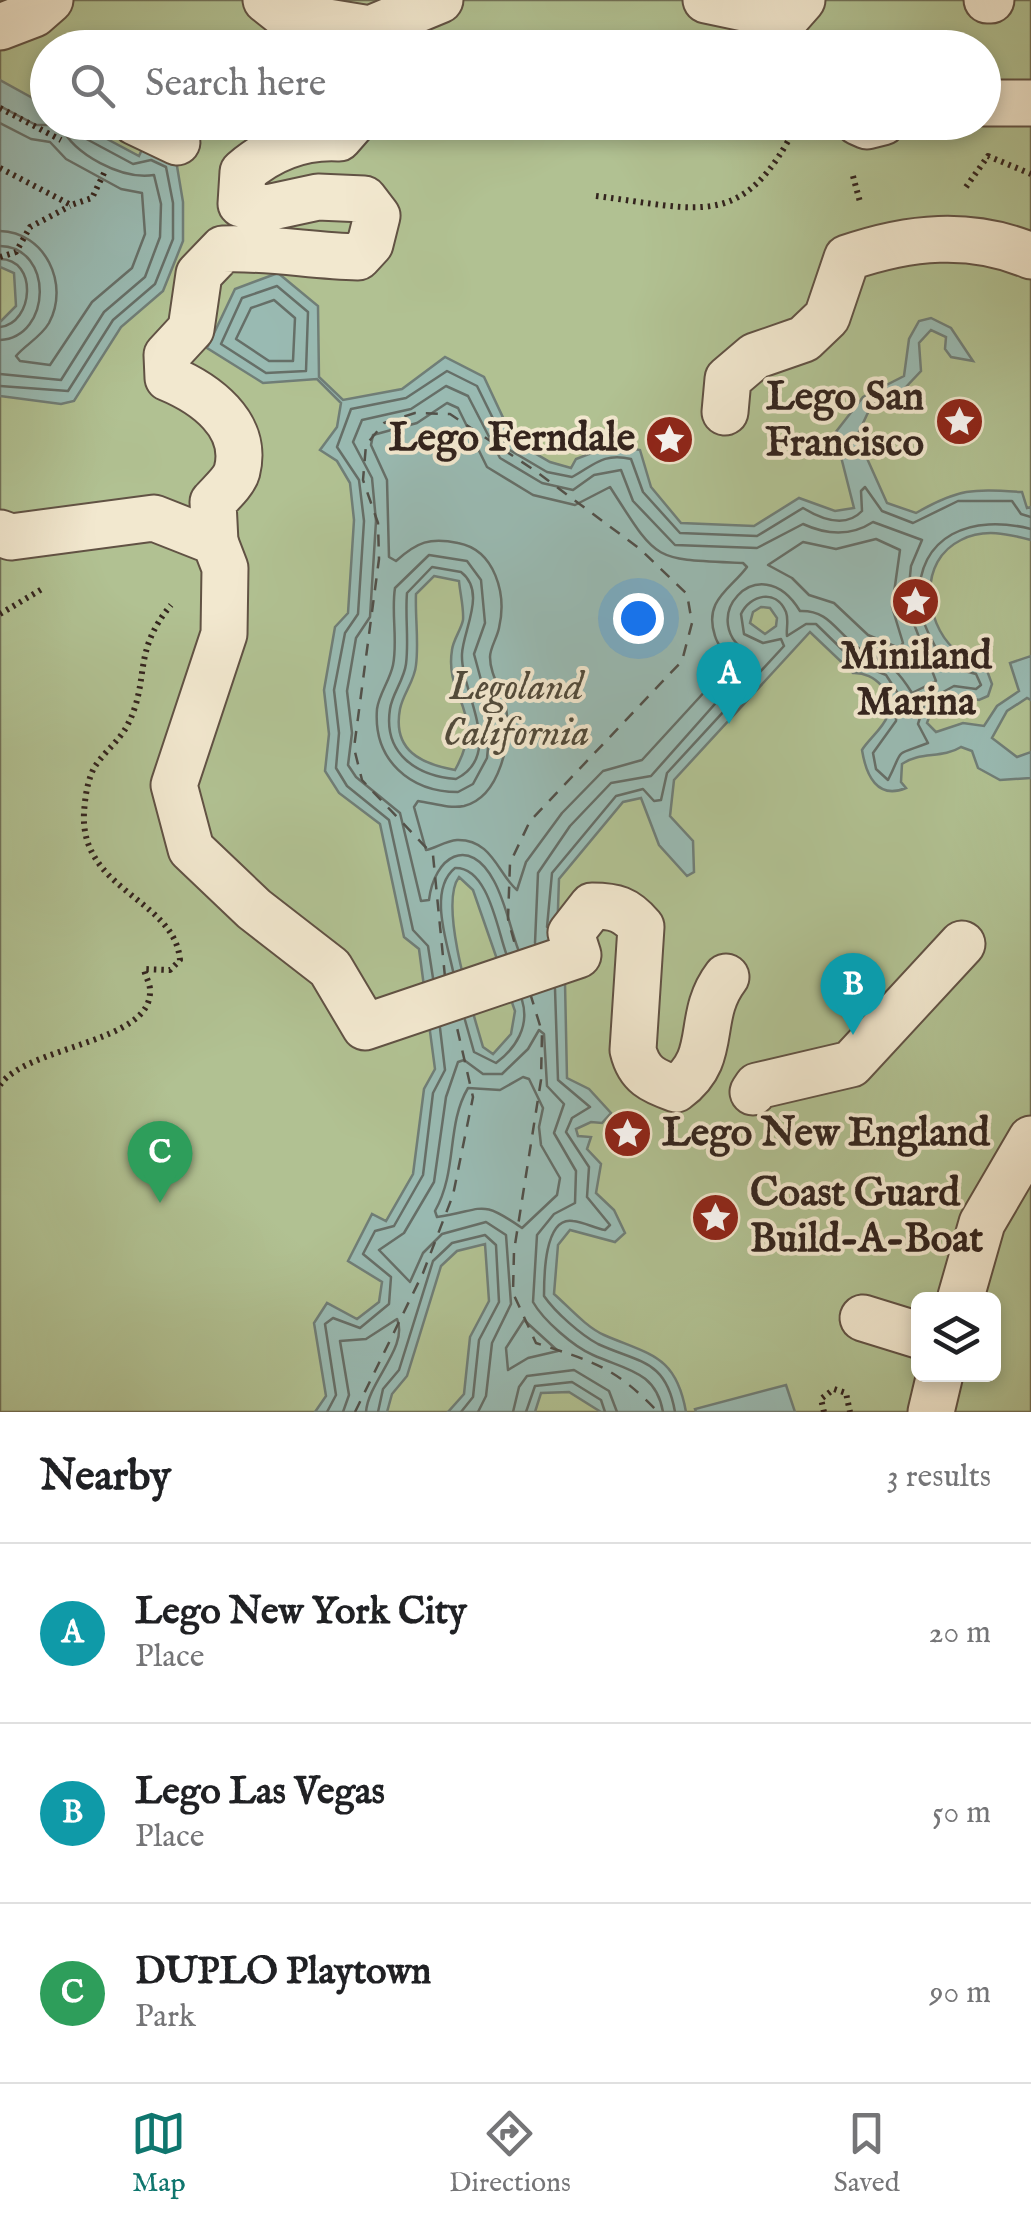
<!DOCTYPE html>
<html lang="en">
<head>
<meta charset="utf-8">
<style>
  body { margin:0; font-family:"IM FELL English",serif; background:#f6f6f6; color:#202124 }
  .controls { position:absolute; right:30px; bottom:30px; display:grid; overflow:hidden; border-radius:15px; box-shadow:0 5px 15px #0003 }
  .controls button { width:90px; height:90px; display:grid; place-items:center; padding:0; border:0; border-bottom:2px solid #e0e0e0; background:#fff; color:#202124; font:50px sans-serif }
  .you { position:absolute; left:638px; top:618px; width:35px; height:35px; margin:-25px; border:8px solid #fff; border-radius:50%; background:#1a73e8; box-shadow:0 0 0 15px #1a73e833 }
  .badge { display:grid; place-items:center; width:65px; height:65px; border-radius:50%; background:#0f766e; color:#fff; font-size:32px; font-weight:700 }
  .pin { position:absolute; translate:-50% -82px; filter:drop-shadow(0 2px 5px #0008) }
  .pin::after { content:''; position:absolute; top:52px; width:35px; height:30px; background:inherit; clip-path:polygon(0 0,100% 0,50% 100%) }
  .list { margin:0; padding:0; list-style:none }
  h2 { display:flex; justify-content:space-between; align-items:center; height:130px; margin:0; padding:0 40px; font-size:42px }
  h2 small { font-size:32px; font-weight:400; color:#757577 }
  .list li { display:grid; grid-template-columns:65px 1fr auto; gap:30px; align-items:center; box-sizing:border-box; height:180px; padding:0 40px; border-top:2px solid #e0e0e0 }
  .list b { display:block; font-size:38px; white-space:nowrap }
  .list p { margin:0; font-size:32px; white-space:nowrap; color:#757577 }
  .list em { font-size:32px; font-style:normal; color:#757577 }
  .icon { flex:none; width:55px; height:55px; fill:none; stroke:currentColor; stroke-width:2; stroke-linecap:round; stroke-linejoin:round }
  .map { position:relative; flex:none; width:1031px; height:1412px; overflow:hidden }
  .search { position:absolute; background:#fff; box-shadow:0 5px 15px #0003; left:30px; right:30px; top:30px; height:110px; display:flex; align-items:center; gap:25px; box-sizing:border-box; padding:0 35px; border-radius:55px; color:#757577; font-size:38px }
  .sheet { height:670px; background:#fff }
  nav { display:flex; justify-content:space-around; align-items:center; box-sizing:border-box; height:140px; border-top:2px solid #e0e0e0; background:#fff; font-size:28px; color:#757577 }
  nav a { display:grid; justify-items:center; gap:5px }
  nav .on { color:#0f766e }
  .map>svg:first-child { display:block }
</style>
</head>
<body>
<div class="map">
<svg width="1031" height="1412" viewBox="0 0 1031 1412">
  <rect width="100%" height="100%" fill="#ebdbb5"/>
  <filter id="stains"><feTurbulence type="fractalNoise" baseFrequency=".002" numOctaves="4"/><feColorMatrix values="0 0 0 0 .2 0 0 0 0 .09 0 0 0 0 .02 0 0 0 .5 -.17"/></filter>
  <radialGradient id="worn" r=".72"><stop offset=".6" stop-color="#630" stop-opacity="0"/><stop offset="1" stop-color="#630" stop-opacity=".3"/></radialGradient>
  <path fill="#b1c192" stroke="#727258" stroke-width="2.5" fill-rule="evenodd" d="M0,0h1031v1412h-1031zM48,48h936v74h-936zM918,1300h76v74h-76z"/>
  <g fill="#99bab2" stroke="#707e77" stroke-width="2.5" fill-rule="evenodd">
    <polygon points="0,80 47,106 48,122 77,123 139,156 144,145 176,160 183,202 183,241 163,291 121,327 74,401 61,404 0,396 0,322 16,306 14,273 0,267"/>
    <path d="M278,273l40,33 1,71 24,23 59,-11 43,-32 39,20 30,64 36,21 21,6 5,-9 36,-14 28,5 11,37 30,36 73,3 45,-28 36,13 19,-3 -19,-75 28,-36 41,-21 5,-37 10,-18 12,-3 20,10 22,33 -22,-4 -6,-8 1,-12 -15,-7 -12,13 2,28 -17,18 -32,15 -15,32 30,67 29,10c44,-25 56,-24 106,-21l5,16 4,-1v33c-23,-6 -47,-12 -70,0 -43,21 -37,81 -7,109l-2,10 33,6 7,19 -4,12 -9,4 -23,-5 -24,14 -5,14 9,9 27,-9 21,3 13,-20 22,-15 -9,-28 21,-7v44l-4,-2 -20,13 -15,27 25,19 14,-5v26l-31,2 -22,-12 -6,-17 -11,-4c-19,12 -41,4 -59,17l-1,18 5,6c-29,12 -40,-13 -44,-38 6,-10 21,-22 25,-33 9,-23 -12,-45 -34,-44l-43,-41 -136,148 -4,36 23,25 1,31 -7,4 -28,-31 -18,-47 -18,4 -64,77 -2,59 8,45 2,95 22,11 22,24 -9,10 -11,-1 -15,7 2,7 13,1 -4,12 14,15 -5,29 18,17 11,23 -10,9 -45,-12 -12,15 -4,49c15,13 32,33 50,41 46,20 72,20 82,77h-85l-32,-20 -28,1 -6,19h-87l16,-18 6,-57 19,-36 -4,-57 -28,7 -16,15 -34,110 -15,18 -5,18h-72l11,-16 -12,-73 13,-20 30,16 22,-17 3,-20 -34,-21 24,-47 14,7 27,-47 11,-85 11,-20 -16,-120 -15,-12 -24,-113 -41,-31 -14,-22 4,-37 -5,-44 11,-63 13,-14 6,-93 -4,-37 -13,-22 -17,-11 17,-23 4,-24 -24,-24 -54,4 -56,-35 28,-59zM434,576l25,5c1,12 5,27 4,39 -2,10 -10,20 -11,30 -8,49 36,61 3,120 -33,-6 -63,-19 -55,-61 3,-15 15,-29 16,-44 3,-23 -1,-48 0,-71zM761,607l9,1 7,10 -1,8 -11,8 -15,-11 3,-11zM459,877l14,13 42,121 -4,23 -18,20 -10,-7c-10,-35 -45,-142 -24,-170z"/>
    <polygon points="786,1385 795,1412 696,1412 695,1409"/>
  </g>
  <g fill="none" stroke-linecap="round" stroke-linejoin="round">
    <g stroke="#666f68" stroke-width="2.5">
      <path d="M0,106l36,19h24c14,30 62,55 94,50l7,29 -1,33 -15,40 -41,35 -43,68 -61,-6"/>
      <path d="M0,123l31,16 19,3 16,17 55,30 21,4 3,41 -13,34 -40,34 -42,63 -30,-4 -4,-5c9,-11 25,-19 33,-33 21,-39 -4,-91 -49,-92"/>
      <path d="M0,246c54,1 52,91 0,94"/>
      <path d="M0,259c38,0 34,64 0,68"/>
      <polygon points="277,286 308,312 306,371 266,373 221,344 242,298"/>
      <polygon points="274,300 295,318 293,361 269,361 236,339 251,308"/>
      <polyline points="0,386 68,391 113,320 155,284 173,239 173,203 166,167 151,160 133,164 79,135 75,122"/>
      <path d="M447,403l11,5 29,59 46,28 42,10 35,-18c49,76 41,72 133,76l4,4c-16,22 -44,33 -32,69 3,11 13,18 15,28l-88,96 -39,11 -41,42 -36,49 -9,28c-19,-16 -25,-51 -60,-50 -12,1 -21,8 -31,10l-12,-43 4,-6c15,2 31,8 46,5 36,-9 48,-66 42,-98 -3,-17 -16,-32 -16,-51 0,-9 7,-19 9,-29 8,-34 -4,-78 -41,-85 -28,-6 -41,-1 -62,18l-7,-4 -2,-77 -16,-35 2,-10 44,-12z"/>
      <polygon points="876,539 900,550 892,607 903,643 899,648 868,635 834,603 809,595 792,578 768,565 803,542 836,549"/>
      <path d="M429,555l38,6 14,19 4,43 -11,31 17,63 -4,41 -14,26 -15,8c-48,0 -85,-32 -81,-83 2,-15 13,-29 16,-44 5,-24 -2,-52 2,-77z"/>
      <path d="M432,567l29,5c26,20 2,58 1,82 -2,37 44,100 -6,125 -39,-3 -73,-25 -66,-70 2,-15 14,-29 16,-45 3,-23 -1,-48 1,-71z"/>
      <path d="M547,927l5,-54 64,-77 27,-7 11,12 7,-1 6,-27 117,-127 -3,-7 -18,4 -19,-9 -3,-20c9,-19 35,-26 45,-2 3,8 0,17 1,24l19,-12h10l39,38 31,13 11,17 -1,29 -23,32 3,16 12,11c17,-33 3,-23 40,-37l-10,-19 7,-22 29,-16 22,3 5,-4 -5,-11 -30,-8c-8,-13 -26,-46 -27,-62 -3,-71 54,-90 112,-75"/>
      <path d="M518,949c-8,-22 -13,-48 -24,-68 -25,-47 -60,-24 -65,19l-8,1 -21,-88 -44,-36 -8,-12 4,-32 -5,-42 9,-53 14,-21 6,-96 -4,-43 -19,-36 9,-22 49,-11 35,-23 22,10 32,62 42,25 31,7 21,-15 27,-5 12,31 42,44 82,3 46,-24c24,11 47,13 70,-2l49,18 -11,26 -4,40 29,75 -24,12c-19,-31 -26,-28 -53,-45 -23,-15 -29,-38 -59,-37 -41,-68 -109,12 -48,44l1,6 -102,115 -40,7 -41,43 -32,47 -3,70"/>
      <path d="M453,971c-6,-29 -25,-81 2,-103 33,-1 42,60 51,85"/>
      <path d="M433,978l-5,-32 -15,-16 -24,-110 -42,-34 -11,-18 3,-35 -5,-43 11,-57 13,-19 6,-93 -5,-41 -22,-33 14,-38 55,-11 41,-27 30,15 31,63 39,23 25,5c21,-11 31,-25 59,-18l12,33 37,41 77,3 46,-28c18,11 42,21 59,3l-1,-20 4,-4 17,24 31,12 45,-22h54l9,13 10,3"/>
      <path d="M555,989l3,91 32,27 -18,11 -6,14 23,35 -2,30 23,28 -5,5c-11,-2 -21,-8 -32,-9 -29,-5 -29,57 -29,75 11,16 37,39 54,48 41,19 68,15 77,68"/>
      <path d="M465,1020l9,32 22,11c20,-15 34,-37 26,-63"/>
      <path d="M523,1077l6,2 14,29 -4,19 2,18 19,33 -3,17 -35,33c-43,-30 -37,-18 -85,-11l-2,-6c23,-41 11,-86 33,-123l32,2z"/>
      <polygon points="524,1320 558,1351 528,1358 508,1370 506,1348"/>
      <polyline points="327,1412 336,1395 325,1324 333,1318 360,1328 389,1304 391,1277 363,1254 375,1231 394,1226 423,1175 433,1093 445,1070 440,1028"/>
      <path d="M343,1412l6,-17 -9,-54 26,-2 31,-20c12,27 -29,63 -31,93"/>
      <polyline points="378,1412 383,1389 399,1370 433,1261 452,1243 485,1235 496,1245 499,1302 479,1340 473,1397 461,1412"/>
      <path d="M478,1412l8,-16 6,-53 19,-39 -5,-69 -20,-13 -44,12 -19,19 -13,29 -31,-32 25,-17 30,-51 12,-85 12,-35 6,-2 19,14h19l26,-25 11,-19 5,4 3,52 17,18 -10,29 22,38 -1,32 -21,11 -17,21 -4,67c10,18 41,45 60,53 33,15 63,16 70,57"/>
      <polyline points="513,1412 519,1387 527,1376 574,1370 609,1391 617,1412"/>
      <polyline points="526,1412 535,1386 572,1382 601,1400 605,1412"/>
    </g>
    <g stroke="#52514a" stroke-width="2.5" stroke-dasharray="12 10" stroke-linecap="butt">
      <polyline points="445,977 433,855 362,780 354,748 379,559 378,523 363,480 366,445 384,423 415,413 450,414 534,470 640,549 687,594 692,623 682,661 530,821 510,863 508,919 517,952"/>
      <path d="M530,993l12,39 -1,48 -27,171 -1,42 23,50c58,19 79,24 122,69"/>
      <polyline points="355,1412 423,1273 453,1195 473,1097 455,1019"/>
    </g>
    <defs>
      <g id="pedestrian">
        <polyline points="266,0 285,15 370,29 440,0"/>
        <polyline points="706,0 787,17 802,0"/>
        <polyline points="987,0 991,0"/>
        <polyline points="0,27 34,14 50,0"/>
        <polyline points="984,103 1031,103"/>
        <polyline points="135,122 177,142"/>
        <polyline points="858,122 867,126 883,122"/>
        <path d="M725,412l3,-33 27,-23 49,-17 23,-22 20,-59c61,-21 123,-28 184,-2"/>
        <path d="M0,533l11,4 143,-19 61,24 10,26 -1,66 -50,151 17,64 63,60 76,59 35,59 213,-72 -7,-22 21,-27c23,0 34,3 49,21l-8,123c6,25 20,31 43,39 44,-32 19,-71 50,-112"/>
        <path d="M215,542l-2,-40c7,-8 21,-20 24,-31 12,-47 -33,-78 -69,-93l-1,-23 24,-26 8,-55 24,-25c46,-2 89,7 135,8l12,-13 7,-28 -13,-17 -46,-2 -51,11 -26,-4 2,-32c28,-24 60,-36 96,-34l14,-16"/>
        <polyline points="753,1092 757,1086 851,1064 962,944"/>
        <polyline points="960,1300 982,1223 1031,1139"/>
        <polyline points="863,1318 918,1335"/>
        <polyline points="931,1412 940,1374"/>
      </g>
    </defs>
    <use href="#pedestrian" stroke="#615244" stroke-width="49"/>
    <g stroke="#33241e" stroke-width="6" stroke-dasharray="2.5 5" stroke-linecap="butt">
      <polyline points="0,108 61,140"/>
      <polyline points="0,168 71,205 92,198 105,171"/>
      <polyline points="853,176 860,202"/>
      <polyline points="966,187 988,156 1031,174"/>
      <path d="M596,196c105,13 148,36 202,-74"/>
      <polyline points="0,257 16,252 30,227 70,206"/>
      <polyline points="0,614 42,589"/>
      <path d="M0,1085c27,-39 150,-42 150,-93 1,-7 -5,-16 -6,-23l26,1 10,-10c-5,-61 -100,-69 -96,-147 1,-15 3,-31 10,-45 9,-15 25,-27 33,-42 24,-46 4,-73 44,-121"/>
      <polyline points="824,1412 821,1399 834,1389 846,1393 850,1412"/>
    </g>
    <use href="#pedestrian" stroke="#f2e8cf" stroke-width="45"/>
  </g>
  <defs>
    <symbol id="sight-disc" viewBox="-11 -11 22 22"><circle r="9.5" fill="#8f2418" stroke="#f2e8cf"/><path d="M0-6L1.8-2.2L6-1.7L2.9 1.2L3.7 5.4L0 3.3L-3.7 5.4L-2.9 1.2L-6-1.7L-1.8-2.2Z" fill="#fff"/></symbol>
  </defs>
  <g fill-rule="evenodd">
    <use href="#sight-disc" x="932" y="394" width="55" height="55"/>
    <use href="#sight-disc" x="642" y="412" width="55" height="55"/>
    <use href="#sight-disc" x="888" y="574" width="55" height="55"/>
    <use href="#sight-disc" x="600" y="1106" width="55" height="55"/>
    <use href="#sight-disc" x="688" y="1190" width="55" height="55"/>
  </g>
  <g text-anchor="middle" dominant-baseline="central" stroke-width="8" stroke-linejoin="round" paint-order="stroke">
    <g font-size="40" font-weight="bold" fill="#33241e" stroke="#f2e8cf" text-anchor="end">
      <text x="924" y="398">Lego San<tspan x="924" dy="46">Francisco</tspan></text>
      <text x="635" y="439">Lego Ferndale</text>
      <text x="916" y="657" text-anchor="middle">Miniland<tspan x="916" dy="46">Marina</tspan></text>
      <text x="662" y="1134" text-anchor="start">Lego New England</text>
      <text x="750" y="1194" text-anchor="start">Coast Guard<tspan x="750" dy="46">Build-A-Boat</tspan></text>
    </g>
    <g font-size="40" font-style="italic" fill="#524b3b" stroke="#f2e8cf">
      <text x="516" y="688">Legoland<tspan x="516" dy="46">California</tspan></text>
    </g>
  </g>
  <rect width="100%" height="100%" filter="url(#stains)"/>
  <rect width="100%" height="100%" fill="url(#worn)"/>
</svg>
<div class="controls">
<button><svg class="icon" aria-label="layers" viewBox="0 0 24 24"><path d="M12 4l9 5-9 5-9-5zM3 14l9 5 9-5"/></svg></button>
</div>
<div class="you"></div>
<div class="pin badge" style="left:729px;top:724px;background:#0f9aa8">A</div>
<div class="pin badge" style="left:853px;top:1035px;background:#0f9aa8">B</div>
<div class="pin badge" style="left:160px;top:1203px;background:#2e9e5b">C</div>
<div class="search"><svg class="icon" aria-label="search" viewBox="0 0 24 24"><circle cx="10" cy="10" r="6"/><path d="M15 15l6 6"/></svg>Search here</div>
</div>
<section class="sheet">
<h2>Nearby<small>3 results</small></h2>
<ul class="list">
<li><span class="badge" style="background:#0f9aa8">A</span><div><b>Lego New York City</b><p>Place</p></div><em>20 m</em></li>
<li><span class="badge" style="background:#0f9aa8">B</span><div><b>Lego Las Vegas</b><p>Place</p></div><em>50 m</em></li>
<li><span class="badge" style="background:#2e9e5b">C</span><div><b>DUPLO Playtown</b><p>Park</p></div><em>90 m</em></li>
</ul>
</section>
<nav>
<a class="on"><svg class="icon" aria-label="map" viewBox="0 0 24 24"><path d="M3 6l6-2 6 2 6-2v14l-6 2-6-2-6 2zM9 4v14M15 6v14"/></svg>Map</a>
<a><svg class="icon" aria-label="directions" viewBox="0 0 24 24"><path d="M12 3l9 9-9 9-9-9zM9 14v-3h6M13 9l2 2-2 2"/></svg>Directions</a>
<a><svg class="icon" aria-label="saved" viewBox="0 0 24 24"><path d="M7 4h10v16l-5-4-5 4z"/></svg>Saved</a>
</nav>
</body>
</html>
